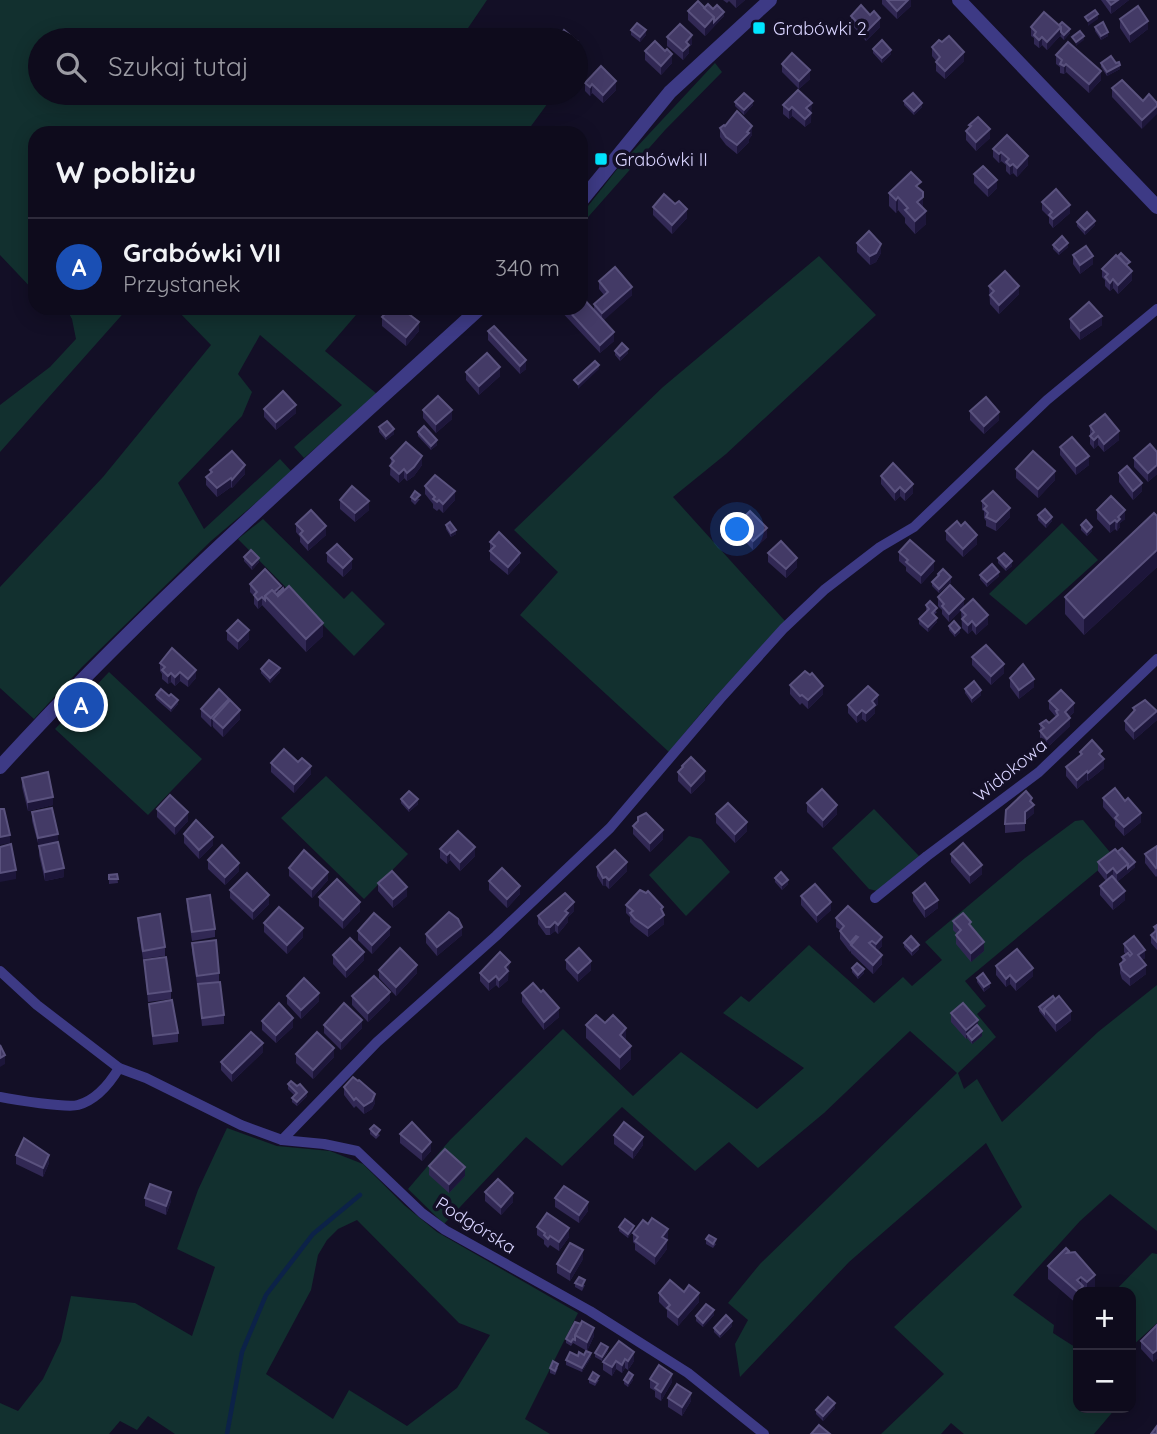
<!DOCTYPE html>
<html lang="pl">
<head>
<meta charset="utf-8">
<style>
  body { margin:0; font-family:Quicksand,sans-serif; background:#171425; color:#f1f3f6 }
  .controls { position:absolute; right:21px; bottom:21px; display:grid; overflow:hidden; border-radius:14px; box-shadow:0 4px 18px #0003 }
  .controls button { width:63px; height:63px; display:grid; place-items:center; padding:0; border:0; border-bottom:2px solid #2e2b3b; background:#0e0b1c; color:#f1f3f6; font:35px sans-serif }
  .you { position:absolute; left:738px; top:530px; width:24px; height:24px; margin:-18px; border:5px solid #fff; border-radius:50%; background:#1a73e8; box-shadow:0 0 0 10px #1a73e833 }
  .badge { display:grid; place-items:center; width:46px; height:46px; border-radius:50%; background:#00e5ff; color:#fff; font-size:23px; font-weight:700 }
  .pin { position:absolute; translate:-50% -50%; border:4px solid #fff; box-shadow:0 2px 7px #0006 }
  .list { margin:0; padding:0; list-style:none }
  h2 { display:flex; justify-content:space-between; align-items:center; height:91px; margin:0; padding:0 28px; font-size:30px }
  h2 small { font-size:23px; font-weight:400; color:#9b9ba3 }
  .list li { display:grid; grid-template-columns:46px 1fr auto; gap:21px; align-items:center; box-sizing:border-box; height:98px; padding:0 28px; border-top:2px solid #2e2b3b }
  .list b { display:block; font-size:26px; white-space:nowrap }
  .list p { margin:0; font-size:23px; white-space:nowrap; color:#9b9ba3 }
  .list em { font-size:23px; font-style:normal; color:#9b9ba3 }
  .icon { flex:none; width:38px; height:38px; fill:none; stroke:currentColor; stroke-width:2; stroke-linecap:round; stroke-linejoin:round }
  .map { position:relative; flex:none; width:1157px; height:1434px; overflow:hidden }
  .search { position:absolute; background:#0e0b1c; box-shadow:0 4px 18px #0003; left:28px; top:28px; width:560px; height:77px; display:flex; align-items:center; gap:18px; box-sizing:border-box; padding:0 24px; border-radius:38px; color:#9b9ba3; font-size:26px }
  .panel { position:absolute; background:#0e0b1c; box-shadow:0 4px 18px #0003; left:28px; top:126px; width:560px; height:189px; border-radius:21px }
  .map>svg:first-child { display:block }
</style>
</head>
<body>
<div class="map">
<svg width="1157" height="1434" viewBox="0 0 1157 1434">
  <rect width="100%" height="100%" fill="#130f26"/>
  <g fill="#12302f" fill-rule="evenodd">
    <polygon points="0,0 487,0 466,31 478,40 40,40 40,93 549,93 553,96 526,133 35,133 35,292 0,255"/>
    <polygon points="715,63 722,72 665,130 581,225 581,215 622,163"/>
    <polygon points="819,256 876,315 726,454 673,497 785,621 706,707 669,752 520,615 558,572 514,530 663,387"/>
    <polygon points="66,308 128,308 0,452 0,405 50,367 76,339 72,319"/>
    <polygon points="175,308 362,308 325,351 377,394 304,458 294,447 342,405 260,335 238,374 252,392 242,416 178,483 204,529 280,459 292,472 211,541 82,667 34,719 0,688 0,587 103,477 211,345"/>
    <polygon points="263,519 344,599 352,591 385,624 354,656 238,539"/>
    <polygon points="1062,523 1098,560 1026,625 989,594"/>
    <polygon points="109,672 202,759 148,815 55,729"/>
    <polygon points="326,776 408,854 364,899 281,818"/>
    <polygon points="874,809 919,856 877,891 869,889 832,848"/>
    <polygon points="1083,820 1114,857 965,981 986,1006 977,1014 996,1037 958,1073 964,1089 977,1079 1002,1122 1098,1032 1157,985 1157,1231 1110,1194 1080,1221 1013,1295 1054,1325 1053,1333 1078,1349 1078,1408 1116,1408 1094,1434 964,1434 951,1423 941,1434 881,1434 944,1374 894,1327 1022,1207 986,1143 849,1262 740,1377 735,1344 748,1320 728,1303 760,1264 957,1073 910,1031 824,1113 758,1168 729,1142 695,1171 622,1107 562,1166 526,1137 444,1224 408,1189 450,1140 563,1029 633,1096 681,1052 757,1109 804,1068 723,1013 741,996 749,1002 809,945 874,1003 903,977 912,986 942,960 925,942 1025,858 1075,821"/>
    <polygon points="689,836 701,839 730,872 686,916 649,875"/>
    <path d="M227,1128l50,18 53,5 33,13 41,41 33,27 141,81 -53,106 25,15h-375l-27,-18 -11,14 -17,-9 -11,13h-109v-31l18,8 25,-32 18,-38 10,-45 64,7 57,33 23,-69 -38,-18 21,-59zM357,1220l102,103 31,12 -33,53 -50,38 -58,-36 -16,29 -67,-45 45,-84 7,-35 9,-15 11,-11z"/>
    <polygon points="1152,1253 1157,1254 1157,1323 1131,1347 1131,1292 1114,1292"/>
  </g>
  <g fill="none" stroke-linecap="round" stroke-linejoin="round">
    <polyline stroke="#0c2248" stroke-width="4.5" points="227,1434 242,1352 266,1295 313,1234 360,1195"/>
    <g stroke="#3d3a85" stroke-width="10">
      <polyline points="875,898 927,856 1039,772 1157,659"/>
      <polyline points="0,971 37,1005 119,1068 146,1078 241,1125 282,1140 324,1144 357,1151 422,1213 445,1230 590,1311 688,1373 764,1434"/>
      <path d="M0,1097c14,3 67,11 78,8 18,-5 32,-22 41,-37"/>
      <polyline points="282,1140 377,1042 496,936 610,828 720,699 784,628 824,590 880,547 914,527 1047,400 1157,309"/>
    </g>
    <g stroke="#3d3a85" stroke-width="14">
      <polyline points="959,0 1157,207"/>
      <polyline points="581,201 670,92 770,0"/>
      <path d="M0,767c149,-164 316,-309 480,-459"/>
    </g>
  </g>
  <g fill="#312854">
    <polygon points="723,0 745,0 736,8 729,1 727,3"/>
    <polygon points="882,0 911,0 911,6 897,19 882,4"/>
    <polygon points="1101,0 1129,0 1111,14"/>
    <polygon points="704,8 713,9 724,16 705,36 688,20 688,11"/>
    <polygon points="851,16 880,27 866,41 851,24"/>
    <polygon points="1120,19 1148,29 1130,43 1120,28"/>
    <polygon points="1059,25 1070,33 1064,40 1060,36 1047,50 1042,45 1039,48 1034,44 1034,38 1031,36 1031,27"/>
    <polygon points="1095,27 1108,36 1101,40 1095,31"/>
    <polygon points="631,30 646,35 640,42 631,35"/>
    <polygon points="667,37 692,44 689,47 689,53 683,60 667,46"/>
    <polygon points="932,47 964,61 945,79 936,71 936,61 932,56"/>
    <polygon points="873,49 891,54 882,63 873,53"/>
    <polygon points="645,51 665,51 672,63 661,75 645,60"/>
    <polygon points="1056,55 1101,80 1089,93 1066,72 1064,74 1060,73 1060,67 1056,64"/>
    <polygon points="1101,63 1120,69 1107,76 1101,67"/>
    <polygon points="782,64 810,79 799,89 782,72"/>
    <polygon points="585,83 616,90 603,103 592,93 590,96 585,91"/>
    <polygon points="1112,88 1143,101 1142,129 1112,97"/>
    <polygon points="904,101 922,107 914,115 904,105"/>
    <polygon points="735,102 753,105 744,115 735,106"/>
    <polygon points="783,105 812,112 811,113 811,122 805,127 792,116 789,119 783,114"/>
    <polygon points="969,125 990,138 976,151 966,140 966,131 969,128"/>
    <polygon points="725,126 752,135 749,139 749,142 737,154 726,145 720,137 720,128"/>
    <polygon points="993,149 1028,165 1017,177 1013,173 1010,175 1006,171 1006,165 1001,161 999,163 993,157"/>
    <polygon points="974,174 997,188 988,197 974,183"/>
    <polygon points="921,191 923,192 923,207 926,224 915,234 905,223 905,218 898,210 896,213 889,206 889,193"/>
    <polygon points="1042,202 1070,213 1053,228 1049,223 1049,217 1042,210"/>
    <polygon points="653,207 687,218 672,234 653,215"/>
    <polygon points="1077,222 1095,225 1085,235 1077,226"/>
    <polygon points="857,243 881,253 876,262 870,265 857,252"/>
    <polygon points="1053,245 1068,247 1059,255 1053,249"/>
    <polygon points="1073,255 1093,264 1080,274 1073,264"/>
    <polygon points="1130,266 1128,267 1132,280 1118,294 1113,288 1110,291 1105,286 1105,280 1102,277 1102,269"/>
    <polygon points="599,281 632,295 603,320 614,341 600,353 558,308 581,308 594,310 594,304 604,295 599,289"/>
    <polygon points="989,286 1019,294 999,314 990,304"/>
    <polygon points="382,317 419,331 406,346 382,326"/>
    <polygon points="1070,319 1102,325 1080,340 1070,328"/>
    <polygon points="488,331 526,369 520,374 488,340"/>
    <polygon points="615,351 628,353 620,361 615,355"/>
    <polygon points="466,372 500,376 479,395 466,380"/>
    <polygon points="264,409 296,413 276,430 264,417"/>
    <polygon points="423,410 452,419 436,433 423,418"/>
    <polygon points="970,411 999,420 984,434 970,420"/>
    <polygon points="1090,426 1119,440 1104,452 1098,445 1094,449 1090,444"/>
    <polygon points="379,427 394,434 386,440 379,432"/>
    <polygon points="418,432 437,445 431,450 418,436"/>
    <polygon points="1060,447 1089,465 1076,475 1060,455"/>
    <polygon points="1157,452 1157,474 1148,482 1134,467 1134,458"/>
    <polygon points="391,458 422,465 414,476 407,481 404,478 399,483 390,475"/>
    <polygon points="1016,469 1055,480 1038,498 1016,478"/>
    <polygon points="210,470 245,474 232,488 231,487 217,497 206,485 206,477 210,473"/>
    <polygon points="1119,473 1142,491 1133,500 1119,482"/>
    <polygon points="881,476 913,493 905,501 900,496 895,501 881,484"/>
    <polygon points="425,486 455,500 443,513 439,509 437,511 433,508 433,504 425,494"/>
    <polygon points="411,497 420,499 415,505 411,501"/>
    <polygon points="340,500 369,510 355,522 340,509"/>
    <polygon points="982,501 1010,517 996,531 986,526 986,521 984,518 984,511 982,510"/>
    <polygon points="1097,510 1125,519 1120,523 1120,527 1117,531 1115,529 1110,533 1097,519"/>
    <polygon points="1038,515 1052,521 1046,528 1038,520"/>
    <polygon points="1157,516 1157,567 1084,635 1065,614 1065,597"/>
    <polygon points="296,524 326,535 308,551 300,542 300,537 296,532"/>
    <polygon points="737,524 767,537 753,550 737,533"/>
    <polygon points="446,525 456,534 451,537 446,529"/>
    <polygon points="1081,525 1092,531 1087,536 1081,530"/>
    <polygon points="961,526 977,544 963,557 946,540 946,531"/>
    <polygon points="490,542 520,562 508,575 490,560"/>
    <polygon points="899,552 934,570 921,584 906,571 906,567 899,561"/>
    <polygon points="327,553 352,568 343,577 327,562"/>
    <polygon points="768,553 797,567 786,578 768,562"/>
    <polygon points="244,557 259,562 252,570 244,561"/>
    <polygon points="998,558 1012,566 1006,571 998,563"/>
    <polygon points="938,574 951,582 939,593 932,586 932,582 938,577"/>
    <polygon points="980,575 999,576 987,587 980,579"/>
    <polygon points="250,584 281,590 323,636 306,652 262,605 258,609 254,604 254,596 250,592"/>
    <polygon points="938,597 964,607 988,624 976,635 972,630 968,634 962,628 961,610 949,622 942,614 942,610 938,606"/>
    <polygon points="926,605 937,612 934,615 937,622 928,632 919,624 919,619 927,611 926,610"/>
    <polygon points="949,626 960,632 955,637 949,630"/>
    <polygon points="227,631 249,639 238,650 227,640"/>
    <polygon points="972,657 1004,673 991,685 972,665"/>
    <polygon points="160,663 196,678 188,687 180,681 175,686 171,682 168,684 162,679 162,674 160,671"/>
    <polygon points="261,669 280,672 270,683 261,673"/>
    <polygon points="810,675 823,694 808,709 802,703 800,705 790,694 790,685"/>
    <polygon points="1010,678 1034,687 1019,699 1010,687"/>
    <polygon points="965,689 981,695 972,703 965,693"/>
    <polygon points="156,695 178,704 171,712 156,699"/>
    <polygon points="229,701 240,719 223,737 213,727 213,725 211,727 201,717 201,709"/>
    <polygon points="1049,701 1074,712 1069,717 1070,726 1047,748 1040,740 1040,724 1049,723 1056,717 1049,709"/>
    <polygon points="878,704 875,707 875,713 866,722 862,719 857,723 848,713 848,705"/>
    <polygon points="1133,708 1157,720 1134,740 1125,730 1125,721 1133,712"/>
    <polygon points="1080,752 1102,757 1104,768 1088,781 1087,780 1077,789 1066,776 1066,767 1080,755"/>
    <polygon points="298,762 311,774 294,793 271,772 271,763"/>
    <polygon points="682,766 705,780 691,794 678,781 678,772 682,768"/>
    <polygon points="22,778 53,805 28,811 22,787"/>
    <polygon points="1103,798 1141,822 1124,836 1115,826 1115,821 1103,807"/>
    <polygon points="401,799 418,804 409,812 401,803"/>
    <polygon points="807,803 837,814 823,828 807,812"/>
    <polygon points="1032,803 1034,813 1025,821 1025,831 1005,833 1005,824"/>
    <polygon points="157,809 188,821 175,835 157,817"/>
    <polygon points="32,812 58,842 64,877 45,881 39,855 39,847 32,821"/>
    <polygon points="716,814 747,831 735,843 716,823"/>
    <polygon points="633,826 663,839 650,852 633,834"/>
    <polygon points="184,834 213,845 199,859 184,843"/>
    <polygon points="1157,846 1157,876 1156,877 1145,863 1145,854"/>
    <polygon points="440,849 475,856 460,871 450,860 447,864 440,858"/>
    <polygon points="951,854 982,874 970,884 951,862"/>
    <polygon points="208,860 239,871 225,885 208,869"/>
    <polygon points="1098,862 1135,867 1117,882 1125,900 1113,910 1100,895 1100,886 1106,881 1098,871"/>
    <polygon points="597,867 627,871 609,889 606,886 603,886 597,876"/>
    <polygon points="289,868 328,880 312,898 289,876"/>
    <polygon points="117,874 118,883 109,884 109,875"/>
    <polygon points="775,878 788,884 782,890 775,882"/>
    <polygon points="489,881 520,894 507,908 489,890"/>
    <polygon points="378,883 407,896 393,908 378,891"/>
    <polygon points="230,890 269,904 253,920 230,898"/>
    <polygon points="913,893 938,908 925,918 913,901"/>
    <polygon points="801,896 831,910 817,923 801,905"/>
    <polygon points="319,897 360,911 343,929 319,906"/>
    <polygon points="187,899 215,929 215,937 192,941 187,908"/>
    <polygon points="626,905 663,914 664,924 648,937 635,927 630,922 630,917 626,913"/>
    <polygon points="574,911 568,917 568,922 558,934 555,931 550,935 546,935 538,924 538,916"/>
    <polygon points="138,918 165,947 165,956 143,959 138,927"/>
    <polygon points="836,918 882,946 877,951 882,964 873,974 851,953 851,951 850,952 840,939 840,930 836,927"/>
    <polygon points="953,921 971,927 984,951 971,962 956,944 956,935 957,934 953,930"/>
    <polygon points="264,923 303,937 287,954 264,932"/>
    <polygon points="1157,925 1157,950 1151,943 1151,935 1154,932 1154,927"/>
    <polygon points="358,931 390,935 372,954 358,940"/>
    <polygon points="426,934 462,935 437,956 426,943"/>
    <polygon points="192,943 219,973 219,982 197,984 192,952"/>
    <polygon points="904,943 919,949 912,956 904,947"/>
    <polygon points="1124,944 1145,958 1142,960 1146,974 1130,986 1122,979 1120,973 1120,964 1122,962 1122,957 1126,955 1124,952"/>
    <polygon points="333,955 364,960 346,978 333,964"/>
    <polygon points="144,960 171,991 171,999 148,1002"/>
    <polygon points="566,960 591,970 578,982 566,969"/>
    <polygon points="996,966 1033,976 1016,991 1010,984 1006,987 996,975"/>
    <polygon points="852,968 864,973 858,979 852,972"/>
    <polygon points="379,970 417,973 396,996 379,978"/>
    <polygon points="510,971 508,973 508,980 499,988 496,985 489,991 480,981 480,973"/>
    <polygon points="977,978 990,987 984,992 977,982"/>
    <polygon points="198,984 224,1015 224,1024 202,1026"/>
    <polygon points="522,993 559,1017 544,1030 522,1002"/>
    <polygon points="287,996 319,1001 301,1019 287,1004"/>
    <polygon points="352,996 390,1000 368,1022 352,1005"/>
    <polygon points="149,1004 178,1033 178,1042 153,1045 149,1013"/>
    <polygon points="1039,1007 1071,1020 1056,1032 1039,1011"/>
    <polygon points="951,1013 978,1026 982,1036 972,1044 967,1038 966,1039 951,1022"/>
    <polygon points="262,1021 293,1027 276,1043 262,1030"/>
    <polygon points="605,1023 626,1041 631,1059 620,1070 586,1038 586,1025"/>
    <polygon points="324,1025 362,1028 341,1050 324,1033"/>
    <polygon points="263,1052 232,1082 221,1070 221,1062"/>
    <polygon points="296,1054 334,1057 313,1079 296,1063"/>
    <polygon points="288,1084 307,1096 297,1106 292,1102 292,1098 294,1095 288,1089"/>
    <polygon points="344,1087 375,1103 372,1109 364,1114 356,1106 354,1108 344,1095"/>
    <polygon points="370,1129 380,1135 376,1139 370,1134"/>
    <polygon points="400,1134 431,1151 422,1161 400,1143"/>
    <polygon points="614,1135 643,1145 633,1159 614,1144"/>
    <polygon points="16,1155 49,1163 43,1177 16,1164"/>
    <polygon points="429,1166 465,1176 449,1193 429,1175"/>
    <polygon points="485,1192 513,1202 501,1215 485,1201"/>
    <polygon points="145,1198 171,1201 166,1215 145,1206"/>
    <polygon points="555,1198 588,1211 579,1223 555,1207"/>
    <polygon points="537,1227 569,1237 559,1251 550,1245 548,1248 544,1244 544,1240 537,1235"/>
    <polygon points="619,1227 634,1230 628,1238 619,1231"/>
    <polygon points="633,1233 668,1238 667,1240 667,1249 655,1265 635,1250 635,1244 633,1242"/>
    <polygon points="706,1239 716,1244 713,1248 706,1244"/>
    <polygon points="1069,1253 1095,1288 1090,1292 1083,1292 1078,1305 1048,1279 1048,1266"/>
    <polygon points="583,1259 570,1281 557,1273 557,1264"/>
    <polygon points="575,1283 585,1285 582,1291 575,1287"/>
    <polygon points="684,1292 699,1302 678,1326 667,1317 667,1310 659,1302 659,1293"/>
    <polygon points="714,1315 703,1327 696,1321 696,1316"/>
    <polygon points="581,1324 594,1336 587,1351 573,1343 571,1346 566,1343 566,1339"/>
    <polygon points="1157,1325 1157,1358 1153,1362 1141,1349 1141,1341"/>
    <polygon points="732,1326 720,1338 714,1332 714,1328"/>
    <polygon points="619,1341 634,1361 628,1370 625,1368 622,1373 616,1369 612,1376 603,1370 603,1362"/>
    <polygon points="608,1351 602,1361 595,1357 595,1353"/>
    <polygon points="578,1356 591,1357 582,1372 566,1365 566,1360"/>
    <polygon points="550,1368 558,1368 555,1375 550,1373"/>
    <polygon points="589,1379 599,1380 595,1386 589,1383"/>
    <polygon points="650,1379 672,1382 661,1401 655,1397 655,1391 650,1388"/>
    <polygon points="624,1380 633,1380 628,1387 624,1384"/>
    <polygon points="668,1398 691,1401 682,1416 668,1407"/>
    <polygon points="835,1408 823,1421 816,1414 816,1410"/>
  </g>
  <g fill="#1d163a">
    <polygon points="736,0 745,0 736,8"/>
    <polygon points="908,0 911,0 911,6 897,19 897,11"/>
    <polygon points="1118,0 1129,0 1111,14 1111,5"/>
    <polygon points="724,12 724,16 705,36 705,27 714,17"/>
    <polygon points="1098,14 1098,19 1088,26 1088,21"/>
    <polygon points="880,18 880,27 866,41 866,32"/>
    <polygon points="1148,21 1148,29 1130,43 1130,34"/>
    <polygon points="1061,27 1061,35 1047,50 1047,42"/>
    <polygon points="1070,29 1070,33 1064,40 1064,35"/>
    <polygon points="646,30 646,35 640,42 640,37"/>
    <polygon points="1108,32 1108,36 1101,40 1101,36"/>
    <polygon points="692,35 692,44 689,47 689,53 683,60 683,51 686,42"/>
    <polygon points="1084,36 1084,40 1076,46 1076,42"/>
    <polygon points="1042,37 1042,45 1039,48 1039,40"/>
    <polygon points="891,50 891,54 882,63 882,58"/>
    <polygon points="964,52 964,61 945,79 945,71"/>
    <polygon points="672,54 672,63 661,75 661,66"/>
    <polygon points="1066,64 1066,72 1064,74 1064,66"/>
    <polygon points="1120,65 1120,69 1107,76 1107,72"/>
    <polygon points="810,70 810,79 799,89 799,81"/>
    <polygon points="1101,71 1101,80 1089,93 1089,84"/>
    <polygon points="616,81 616,90 603,103 603,95"/>
    <polygon points="592,84 592,93 590,96 590,87"/>
    <polygon points="753,101 753,105 744,115 744,110"/>
    <polygon points="812,103 811,122 805,127 806,108"/>
    <polygon points="922,103 922,107 914,115 914,111"/>
    <polygon points="1157,106 1157,114 1142,129 1142,120"/>
    <polygon points="792,107 792,116 789,119 789,110"/>
    <polygon points="752,126 752,135 749,139 749,142 737,154 737,145"/>
    <polygon points="990,129 990,138 976,151 976,142"/>
    <polygon points="1001,152 1001,161 999,163 999,154"/>
    <polygon points="1028,156 1028,165 1017,177 1017,168"/>
    <polygon points="1013,164 1013,173 1010,175 1010,166"/>
    <polygon points="997,180 997,188 988,197 988,188"/>
    <polygon points="898,197 898,210 896,213 896,200"/>
    <polygon points="923,197 923,210 917,202"/>
    <polygon points="1070,205 1070,213 1053,228 1053,219"/>
    <polygon points="687,209 687,218 672,234 672,225"/>
    <polygon points="926,211 926,224 915,234 915,221"/>
    <polygon points="1095,221 1095,225 1085,235 1085,230"/>
    <polygon points="1068,243 1068,247 1059,255 1059,251"/>
    <polygon points="881,244 881,253 876,262 870,265 870,256"/>
    <polygon points="1093,256 1093,264 1080,274 1080,265"/>
    <polygon points="1132,271 1132,280 1118,294 1118,285"/>
    <polygon points="1113,279 1113,288 1110,291 1110,283"/>
    <polygon points="1019,286 1019,294 999,314 999,305"/>
    <polygon points="632,287 632,295 602,322 602,313"/>
    <polygon points="1102,316 1102,325 1080,340 1080,331"/>
    <polygon points="419,322 419,331 406,346 406,337"/>
    <polygon points="614,332 614,341 600,353 600,345"/>
    <polygon points="628,349 628,353 620,361 620,356"/>
    <polygon points="526,360 526,369 520,374 520,366"/>
    <polygon points="599,365 599,369 578,389 578,384"/>
    <polygon points="500,367 500,376 479,395 479,386"/>
    <polygon points="296,405 296,413 276,430 276,422"/>
    <polygon points="452,410 452,419 436,433 436,424"/>
    <polygon points="999,412 999,420 984,434 984,426"/>
    <polygon points="394,429 394,434 386,440 386,436"/>
    <polygon points="1119,431 1119,440 1104,452 1104,444"/>
    <polygon points="1098,436 1098,445 1094,449 1094,440"/>
    <polygon points="437,440 437,445 431,450 431,446"/>
    <polygon points="422,456 422,465 414,476 407,481 407,473"/>
    <polygon points="1089,456 1089,465 1076,475 1076,466"/>
    <polygon points="245,465 245,474 232,488 232,480"/>
    <polygon points="1157,465 1157,474 1148,482 1148,473"/>
    <polygon points="404,469 404,478 399,483 399,474"/>
    <polygon points="1055,471 1055,480 1038,498 1038,489"/>
    <polygon points="231,478 231,487 217,497 217,488"/>
    <polygon points="1142,483 1142,491 1133,500 1133,491"/>
    <polygon points="913,484 913,493 905,501 905,492"/>
    <polygon points="900,487 900,496 895,501 895,492"/>
    <polygon points="455,491 455,500 443,513 443,504"/>
    <polygon points="369,501 369,510 355,522 355,513"/>
    <polygon points="1010,508 1010,517 996,531 996,522"/>
    <polygon points="1125,510 1125,519 1120,523 1120,527 1117,531 1118,517"/>
    <polygon points="1052,517 1052,521 1046,528 1046,523"/>
    <polygon points="1115,520 1115,529 1110,533 1110,524"/>
    <polygon points="326,526 326,535 308,551 308,543"/>
    <polygon points="1092,527 1092,531 1087,536 1087,532"/>
    <polygon points="767,528 767,537 753,550 753,541"/>
    <polygon points="456,530 456,534 451,537 451,533"/>
    <polygon points="977,535 977,544 963,557 963,549"/>
    <polygon points="1157,550 1157,567 1084,635 1084,618"/>
    <polygon points="520,553 520,562 508,575 508,567"/>
    <polygon points="259,558 259,562 252,570 252,565"/>
    <polygon points="797,558 797,567 786,578 786,569"/>
    <polygon points="352,559 352,568 343,577 343,568"/>
    <polygon points="934,561 934,570 921,584 921,575"/>
    <polygon points="1012,561 1012,566 1006,571 1006,567"/>
    <polygon points="999,572 999,576 987,587 987,582"/>
    <polygon points="951,577 951,582 939,593 939,589"/>
    <polygon points="262,597 262,605 258,609 258,600"/>
    <polygon points="964,599 964,608 949,622 949,614"/>
    <polygon points="988,615 988,624 976,635 976,626"/>
    <polygon points="937,618 937,622 928,632 928,627"/>
    <polygon points="972,621 972,630 968,634 968,625"/>
    <polygon points="323,623 323,636 306,652 306,639"/>
    <polygon points="960,628 960,632 955,637 955,633"/>
    <polygon points="249,630 249,639 238,650 238,641"/>
    <polygon points="1004,664 1004,673 991,685 991,676"/>
    <polygon points="280,668 280,672 270,683 270,678"/>
    <polygon points="196,670 196,678 188,687 188,679"/>
    <polygon points="180,672 180,681 175,686 175,677"/>
    <polygon points="171,673 171,682 168,684 168,676"/>
    <polygon points="1034,679 1034,687 1019,699 1019,690"/>
    <polygon points="823,686 823,694 808,709 808,700"/>
    <polygon points="981,690 981,695 972,703 972,698"/>
    <polygon points="878,695 878,704 875,707 875,713 866,722 866,713 872,701"/>
    <polygon points="229,699 229,708 213,719 213,725 211,727 211,718"/>
    <polygon points="178,700 178,704 171,712 171,708"/>
    <polygon points="1074,703 1074,712 1065,721 1065,712"/>
    <polygon points="240,710 240,719 223,737 223,728"/>
    <polygon points="862,710 862,719 857,723 857,715"/>
    <polygon points="1157,711 1157,720 1134,740 1134,731"/>
    <polygon points="1070,718 1070,726 1047,748 1047,739"/>
    <polygon points="1104,759 1104,768 1088,781 1088,773"/>
    <polygon points="311,766 311,774 294,793 294,784"/>
    <polygon points="705,771 705,780 691,794 691,786"/>
    <polygon points="1087,771 1087,780 1077,789 1077,780"/>
    <polygon points="53,797 53,805 28,811 28,802"/>
    <polygon points="1032,798 1032,806 1034,805 1034,813 1025,821 1025,812"/>
    <polygon points="418,799 418,804 409,812 409,808"/>
    <polygon points="837,805 837,814 823,828 823,820"/>
    <polygon points="188,812 188,821 175,835 175,826"/>
    <polygon points="1141,813 1141,822 1124,836 1124,827"/>
    <polygon points="747,822 747,831 735,843 735,834"/>
    <polygon points="663,830 663,839 650,852 650,843"/>
    <polygon points="58,834 58,843 38,847 38,838"/>
    <polygon points="10,835 10,843 0,845 0,837"/>
    <polygon points="213,837 213,845 199,859 199,850"/>
    <polygon points="475,847 475,856 460,871 460,862"/>
    <polygon points="450,852 450,860 447,864 447,855"/>
    <polygon points="627,862 627,871 609,889 609,880"/>
    <polygon points="1135,862 1135,867 1117,882 1117,873 1128,864"/>
    <polygon points="239,863 239,871 225,885 225,877"/>
    <polygon points="982,865 982,874 970,884 970,875"/>
    <polygon points="64,868 64,877 45,881 45,872"/>
    <polygon points="1113,868 1113,877 1107,882 1107,873"/>
    <polygon points="16,870 16,879 0,882 0,873"/>
    <polygon points="328,872 328,880 312,898 312,889"/>
    <polygon points="606,877 606,886 603,886 603,878"/>
    <polygon points="788,880 788,884 782,890 782,885"/>
    <polygon points="520,886 520,894 507,908 507,899"/>
    <polygon points="407,887 407,896 393,908 393,899"/>
    <polygon points="1125,891 1125,900 1113,910 1113,901"/>
    <polygon points="269,895 269,904 253,920 253,911"/>
    <polygon points="938,900 938,908 925,918 925,909"/>
    <polygon points="360,902 360,911 343,929 343,920"/>
    <polygon points="574,902 574,911 568,917 568,922 558,934 558,925 565,911"/>
    <polygon points="831,902 831,910 817,923 817,915"/>
    <polygon points="663,907 664,924 648,937 648,928"/>
    <polygon points="555,922 555,931 550,935 550,927"/>
    <polygon points="390,927 390,935 372,954 372,945"/>
    <polygon points="462,927 462,935 437,956 437,947"/>
    <polygon points="303,928 303,937 287,954 287,945"/>
    <polygon points="882,937 882,946 876,953 876,944"/>
    <polygon points="984,942 984,951 971,962 971,953"/>
    <polygon points="919,945 919,949 912,956 912,951"/>
    <polygon points="1145,950 1145,958 1138,964 1138,955"/>
    <polygon points="364,952 364,960 346,978 346,970"/>
    <polygon points="882,955 882,964 873,974 873,965"/>
    <polygon points="591,961 591,970 578,982 578,973"/>
    <polygon points="510,962 508,980 499,988 499,980 505,967"/>
    <polygon points="417,965 417,973 396,996 396,987"/>
    <polygon points="1146,965 1146,974 1130,986 1130,977"/>
    <polygon points="1033,968 1033,976 1016,991 1016,982"/>
    <polygon points="864,969 864,973 858,979 858,975"/>
    <polygon points="1010,975 1010,984 1006,987 1006,979"/>
    <polygon points="496,976 496,985 489,991 489,982"/>
    <polygon points="990,983 990,987 984,992 984,987"/>
    <polygon points="390,992 390,1000 368,1022 368,1013"/>
    <polygon points="319,993 319,1001 301,1019 301,1010"/>
    <polygon points="559,1008 559,1017 544,1030 544,1022"/>
    <polygon points="1071,1011 1071,1020 1056,1032 1056,1023"/>
    <polygon points="293,1018 293,1027 276,1043 276,1035"/>
    <polygon points="362,1020 362,1028 341,1050 341,1041"/>
    <polygon points="978,1020 978,1029 967,1034 967,1038 966,1039 966,1030"/>
    <polygon points="626,1028 626,1041 620,1035"/>
    <polygon points="982,1031 982,1036 972,1044 972,1040"/>
    <polygon points="263,1043 263,1052 232,1082 232,1073"/>
    <polygon points="631,1046 631,1059 620,1070 620,1057"/>
    <polygon points="334,1048 334,1057 313,1079 313,1070"/>
    <polygon points="5,1055 5,1064 0,1067 0,1058"/>
    <polygon points="307,1092 307,1096 297,1106 297,1102"/>
    <polygon points="375,1094 375,1103 372,1109 364,1114 364,1106"/>
    <polygon points="643,1137 643,1145 633,1159 633,1150"/>
    <polygon points="431,1142 431,1151 422,1161 422,1152"/>
    <polygon points="49,1155 49,1163 43,1177 43,1168"/>
    <polygon points="465,1167 465,1176 449,1193 449,1184"/>
    <polygon points="171,1192 171,1201 166,1215 166,1206"/>
    <polygon points="513,1193 513,1202 501,1215 501,1207"/>
    <polygon points="588,1202 588,1211 579,1223 579,1215"/>
    <polygon points="634,1226 634,1230 628,1238 628,1234"/>
    <polygon points="569,1228 569,1237 559,1251 559,1242"/>
    <polygon points="668,1229 668,1238 662,1246 662,1237"/>
    <polygon points="667,1240 667,1249 655,1265 655,1256"/>
    <polygon points="583,1250 583,1259 570,1281 570,1272"/>
    <polygon points="1095,1275 1095,1288 1090,1292 1087,1292 1087,1282"/>
    <polygon points="1081,1277 1081,1289 1083,1286 1083,1292 1078,1292 1078,1305 1077,1280"/>
    <polygon points="699,1293 699,1302 678,1326 678,1317"/>
    <polygon points="714,1310 714,1315 703,1327 703,1323"/>
    <polygon points="732,1321 732,1326 720,1338 720,1334"/>
    <polygon points="594,1328 594,1336 587,1351 587,1342"/>
    <polygon points="608,1347 608,1351 602,1361 602,1357"/>
    <polygon points="1157,1350 1157,1358 1153,1362 1153,1353"/>
    <polygon points="634,1352 634,1361 628,1370 628,1361"/>
    <polygon points="591,1353 591,1357 582,1372 582,1368"/>
    <polygon points="625,1359 625,1368 622,1373 622,1365"/>
    <polygon points="616,1361 616,1369 612,1376 612,1367"/>
    <polygon points="672,1374 672,1382 661,1401 661,1392"/>
    <polygon points="633,1375 633,1380 628,1387 628,1383"/>
    <polygon points="691,1393 691,1401 682,1416 682,1407"/>
    <polygon points="835,1403 835,1408 823,1421 823,1416"/>
  </g>
  <g fill="#433a66" stroke="#5a527e" stroke-width="2">
    <polygon points="887,0 908,0 897,11"/>
    <polygon points="1107,0 1118,0 1111,5"/>
    <polygon points="698,1 714,17 705,27 688,11"/>
    <polygon points="708,4 713,9 717,5 724,12 714,22 714,17 704,8"/>
    <polygon points="861,5 870,15 874,11 880,18 866,32 851,16"/>
    <polygon points="1138,6 1148,21 1130,34 1120,19"/>
    <polygon points="1095,10 1098,14 1088,21 1085,17"/>
    <polygon points="1044,12 1061,27 1047,42 1042,37 1039,40 1034,35 1036,32 1031,27"/>
    <polygon points="1062,22 1070,29 1064,35 1061,32 1061,27 1059,25"/>
    <polygon points="1103,22 1108,32 1101,36 1095,27"/>
    <polygon points="637,23 646,30 640,37 631,30"/>
    <polygon points="680,24 692,35 686,42 689,45 683,51 667,37"/>
    <polygon points="564,30 576,40 556,40"/>
    <polygon points="1080,31 1084,36 1076,42 1072,37"/>
    <polygon points="949,36 964,52 945,71 936,62 940,57 932,47 939,40 942,42"/>
    <polygon points="882,40 891,50 882,58 873,49"/>
    <polygon points="655,41 665,51 667,49 672,54 661,66 645,51"/>
    <polygon points="1068,42 1101,71 1089,84 1066,64 1064,66 1060,64 1062,60 1056,55"/>
    <polygon points="792,53 810,70 799,81 782,64"/>
    <polygon points="1111,56 1116,63 1119,62 1120,65 1107,72 1101,63"/>
    <polygon points="601,66 616,81 603,95 592,84 590,87 585,83"/>
    <polygon points="1122,80 1143,101 1149,94 1157,103 1157,106 1142,120 1112,88"/>
    <polygon points="798,90 812,103 806,108 811,113 805,119 792,107 789,110 783,105"/>
    <polygon points="744,93 753,101 744,110 735,102"/>
    <polygon points="913,93 922,103 914,111 904,101"/>
    <polygon points="737,111 752,126 747,132 749,133 737,145 726,137 720,128 724,125 725,126"/>
    <polygon points="978,117 990,129 976,142 966,131 971,126 969,125"/>
    <polygon points="1007,135 1028,156 1017,168 1013,164 1010,166 1006,162 1009,159 1001,152 999,154 993,149"/>
    <polygon points="983,166 997,180 988,188 974,174"/>
    <polygon points="911,172 921,182 916,186 923,192 923,197 917,202 926,211 915,221 905,210 908,208 898,197 896,200 889,193"/>
    <polygon points="1056,189 1070,205 1053,219 1049,215 1052,212 1042,202"/>
    <polygon points="664,194 675,204 679,201 687,209 672,225 653,207"/>
    <polygon points="1087,212 1095,221 1085,230 1077,222"/>
    <polygon points="869,231 881,244 876,253 870,256 857,243"/>
    <polygon points="1062,236 1068,243 1059,251 1053,245"/>
    <polygon points="1086,246 1093,256 1080,265 1073,255"/>
    <polygon points="1121,253 1130,262 1126,265 1118,256"/>
    <polygon points="1116,255 1132,271 1118,285 1113,279 1110,283 1105,277 1108,274 1102,269"/>
    <polygon points="615,267 632,287 602,313 594,304 608,292 599,281"/>
    <polygon points="1005,271 1019,286 999,305 990,295 994,291 989,286"/>
    <polygon points="581,296 614,332 600,345 566,308 581,308"/>
    <polygon points="1089,302 1102,316 1080,331 1070,319"/>
    <polygon points="390,308 401,308 419,322 406,337 382,317"/>
    <polygon points="494,326 526,360 520,366 488,331"/>
    <polygon points="622,343 628,349 620,356 615,351"/>
    <polygon points="487,353 500,367 479,386 466,372"/>
    <polygon points="595,361 599,365 578,384 574,380"/>
    <polygon points="283,391 296,405 276,422 264,409"/>
    <polygon points="438,396 452,410 436,424 423,410"/>
    <polygon points="986,397 999,412 984,426 970,411"/>
    <polygon points="1105,414 1119,431 1104,444 1098,436 1094,440 1090,436 1094,432 1090,426"/>
    <polygon points="387,421 394,429 386,436 379,427"/>
    <polygon points="424,426 437,440 431,446 418,432"/>
    <polygon points="1072,437 1089,456 1076,466 1060,447"/>
    <polygon points="406,442 422,456 414,467 407,473 404,469 399,474 390,466 394,461 391,458"/>
    <polygon points="1150,444 1157,452 1157,465 1148,473 1134,458"/>
    <polygon points="232,451 245,465 232,480 231,478 217,488 206,477 212,472 210,470"/>
    <polygon points="1033,451 1055,471 1038,489 1016,469"/>
    <polygon points="893,463 913,484 905,492 900,487 895,492 881,476"/>
    <polygon points="1127,466 1142,483 1133,491 1119,473"/>
    <polygon points="435,475 455,491 443,504 439,500 437,502 433,499 435,497 425,486"/>
    <polygon points="352,486 369,501 355,513 340,500"/>
    <polygon points="415,491 420,495 415,500 411,497"/>
    <polygon points="993,491 1010,508 996,522 986,517 988,513 984,509 987,506 982,501"/>
    <polygon points="1111,496 1125,510 1118,517 1120,519 1117,522 1115,520 1110,524 1097,510"/>
    <polygon points="1045,509 1052,517 1046,523 1038,515"/>
    <polygon points="311,510 326,526 308,543 300,534 303,531 296,524"/>
    <polygon points="750,511 767,528 753,541 737,524"/>
    <polygon points="1154,513 1157,516 1157,550 1084,618 1065,597"/>
    <polygon points="1086,520 1092,527 1087,532 1081,525"/>
    <polygon points="957,521 961,526 965,522 977,535 963,549 946,531"/>
    <polygon points="450,522 456,530 451,533 446,525"/>
    <polygon points="499,532 520,553 508,567 490,551 495,546 490,542"/>
    <polygon points="910,540 934,561 921,575 906,562 908,560 899,552"/>
    <polygon points="781,541 797,558 786,569 768,553"/>
    <polygon points="337,544 352,559 343,568 327,553"/>
    <polygon points="251,550 259,558 252,565 244,557"/>
    <polygon points="1004,553 1012,561 1006,567 998,558"/>
    <polygon points="992,564 999,572 987,582 980,575"/>
    <polygon points="265,569 281,586 274,592 272,590 265,596 265,600 262,597 258,600 254,595 257,592 250,584"/>
    <polygon points="943,569 951,577 939,589 932,582 939,575 938,574"/>
    <polygon points="950,585 964,599 949,614 942,606 944,604 938,597"/>
    <polygon points="289,586 323,623 306,639 265,596 272,590 278,596"/>
    <polygon points="283,588 284,590 278,596 277,594"/>
    <polygon points="973,599 988,615 976,626 972,621 968,625 962,619 966,615 961,610"/>
    <polygon points="930,601 937,608 932,613 937,618 928,627 919,619 929,609 926,605"/>
    <polygon points="238,620 249,630 238,641 227,631"/>
    <polygon points="954,621 960,628 955,633 949,626"/>
    <polygon points="986,645 1004,664 991,676 972,657"/>
    <polygon points="172,648 196,670 188,679 180,672 175,677 171,673 168,676 162,670 165,667 160,663"/>
    <polygon points="269,660 280,668 270,678 261,669"/>
    <polygon points="1023,664 1034,679 1019,690 1010,678"/>
    <polygon points="805,671 810,675 812,673 823,686 808,700 802,695 800,696 790,685"/>
    <polygon points="974,681 981,690 972,698 965,689"/>
    <polygon points="868,686 878,695 872,701 875,705 866,713 862,710 857,715 848,705"/>
    <polygon points="161,689 169,696 171,694 178,700 171,708 156,695"/>
    <polygon points="219,689 229,699 211,718 201,709"/>
    <polygon points="1061,690 1074,703 1065,712 1070,718 1047,739 1040,731 1044,728 1040,724 1046,720 1049,723 1058,715 1056,711 1058,710 1049,701"/>
    <polygon points="230,700 240,710 223,728 213,719"/>
    <polygon points="1145,700 1157,711 1134,731 1125,721 1135,710 1133,708"/>
    <polygon points="1092,740 1102,751 1099,754 1104,759 1088,773 1087,771 1077,780 1066,767 1082,754 1080,752"/>
    <polygon points="284,749 298,762 302,758 311,766 294,784 271,763"/>
    <polygon points="691,757 705,771 691,786 678,772 683,767 682,766"/>
    <polygon points="48,772 53,797 28,802 22,778"/>
    <polygon points="1115,788 1125,801 1128,798 1141,813 1124,827 1115,818 1118,815 1103,798"/>
    <polygon points="822,789 837,805 823,820 807,803"/>
    <polygon points="409,791 418,799 409,808 401,799"/>
    <polygon points="1026,791 1032,798 1030,801 1034,805 1025,812 1025,823 1005,824 1006,810"/>
    <polygon points="170,795 188,812 175,826 157,809"/>
    <polygon points="728,803 747,822 735,834 716,814"/>
    <polygon points="52,808 58,834 38,838 32,812"/>
    <polygon points="0,809 4,809 10,835 0,837"/>
    <polygon points="646,813 663,830 650,843 633,826 638,821 638,817"/>
    <polygon points="196,820 213,837 199,850 184,834"/>
    <polygon points="458,831 475,847 460,862 450,852 447,855 440,849"/>
    <polygon points="58,842 64,868 45,872 39,846"/>
    <polygon points="963,843 982,865 970,875 951,854"/>
    <polygon points="11,844 16,870 0,873 0,847"/>
    <polygon points="222,845 239,863 225,877 208,860"/>
    <polygon points="1157,846 1157,867 1156,868 1145,854"/>
    <polygon points="1122,848 1135,862 1128,868 1128,864 1117,852"/>
    <polygon points="1115,849 1128,864 1117,873 1113,868 1107,873 1098,862"/>
    <polygon points="304,850 328,872 312,889 289,868"/>
    <polygon points="615,850 627,862 609,880 606,877 603,878 597,867"/>
    <polygon points="502,868 520,886 507,899 489,881"/>
    <polygon points="392,871 407,887 393,899 378,883"/>
    <polygon points="781,872 788,880 782,885 775,878"/>
    <polygon points="247,873 269,895 253,911 230,890"/>
    <polygon points="117,874 118,879 109,879 109,875"/>
    <polygon points="1112,876 1125,891 1113,901 1100,886"/>
    <polygon points="337,879 360,902 343,920 319,897"/>
    <polygon points="925,883 938,900 925,909 913,893"/>
    <polygon points="815,884 831,902 817,915 801,896"/>
    <polygon points="640,890 646,893 648,891 663,907 661,909 664,915 648,928 635,919 630,913 633,911 626,905"/>
    <polygon points="565,893 574,902 565,911 568,913 558,925 555,922 550,927 546,927 538,916"/>
    <polygon points="210,895 215,929 192,932 187,899"/>
    <polygon points="848,906 882,937 876,944 872,941 869,943 882,955 873,965 851,945 858,937 856,936 850,943 840,931 844,926 836,918"/>
    <polygon points="279,907 303,928 287,945 264,923"/>
    <polygon points="449,912 458,919 462,927 437,947 426,934"/>
    <polygon points="374,913 390,927 372,945 358,931"/>
    <polygon points="963,913 971,922 969,924 984,942 971,953 956,935 961,930 953,921"/>
    <polygon points="160,914 165,947 143,951 138,918"/>
    <polygon points="1157,925 1157,942 1151,935 1157,930 1154,927"/>
    <polygon points="911,936 919,945 912,951 904,943"/>
    <polygon points="1134,936 1145,950 1138,955 1146,965 1130,977 1122,970 1120,964 1125,960 1122,957 1128,953 1130,956 1132,954 1124,944"/>
    <polygon points="350,938 364,952 346,970 333,955"/>
    <polygon points="216,940 219,973 197,976 192,943"/>
    <polygon points="400,948 417,965 396,987 379,970"/>
    <polygon points="579,948 591,961 578,973 566,960"/>
    <polygon points="1017,949 1033,968 1016,982 1010,975 1006,979 996,966"/>
    <polygon points="500,952 510,962 505,967 508,971 499,980 496,976 489,982 480,973"/>
    <polygon points="166,957 171,991 148,994 144,960"/>
    <polygon points="857,963 864,969 858,975 852,968"/>
    <polygon points="983,973 990,983 984,987 977,978"/>
    <polygon points="374,976 390,992 368,1013 352,996"/>
    <polygon points="304,978 319,993 301,1010 287,996"/>
    <polygon points="220,982 224,1015 202,1018 198,984"/>
    <polygon points="533,983 541,992 543,990 559,1008 544,1022 522,993"/>
    <polygon points="1053,996 1055,999 1044,1009 1044,1013 1039,1007"/>
    <polygon points="1059,996 1071,1011 1056,1023 1044,1009"/>
    <polygon points="172,1000 178,1033 153,1036 149,1004"/>
    <polygon points="279,1003 293,1018 276,1035 262,1021"/>
    <polygon points="344,1003 362,1020 341,1041 324,1025"/>
    <polygon points="963,1003 978,1020 966,1030 951,1013"/>
    <polygon points="596,1015 605,1023 613,1015 626,1028 620,1035 631,1046 620,1057 586,1025"/>
    <polygon points="977,1025 982,1031 972,1040 967,1034"/>
    <polygon points="251,1032 263,1043 232,1073 221,1062"/>
    <polygon points="317,1032 334,1048 313,1070 296,1054"/>
    <polygon points="0,1045 5,1055 0,1058"/>
    <polygon points="353,1077 358,1081 359,1080 375,1094 372,1101 364,1106 356,1098 354,1100 344,1087"/>
    <polygon points="291,1081 297,1086 300,1084 307,1092 297,1102 292,1098 297,1093 288,1084"/>
    <polygon points="412,1122 431,1142 422,1152 400,1134"/>
    <polygon points="624,1122 643,1137 633,1150 614,1135"/>
    <polygon points="374,1125 380,1130 376,1135 370,1129"/>
    <polygon points="24,1138 49,1155 43,1168 16,1155"/>
    <polygon points="445,1149 465,1167 449,1184 429,1166"/>
    <polygon points="498,1179 513,1193 501,1207 485,1192"/>
    <polygon points="150,1184 171,1192 166,1206 145,1198"/>
    <polygon points="564,1186 588,1202 579,1215 555,1198"/>
    <polygon points="547,1213 569,1228 559,1242 550,1236 548,1239 544,1235 545,1233 537,1227"/>
    <polygon points="652,1218 668,1229 662,1237 667,1240 655,1256 635,1241 638,1237 633,1233 643,1220 648,1224"/>
    <polygon points="625,1219 634,1226 628,1234 619,1227"/>
    <polygon points="709,1235 716,1239 713,1244 706,1239"/>
    <polygon points="570,1243 583,1250 570,1272 557,1264"/>
    <polygon points="1066,1248 1069,1251 1067,1253 1075,1252 1095,1275 1087,1282 1081,1277 1077,1280 1083,1286 1078,1292 1048,1266"/>
    <polygon points="579,1277 585,1280 582,1286 575,1283"/>
    <polygon points="670,1280 684,1292 689,1285 699,1293 678,1317 667,1308 670,1305 659,1293"/>
    <polygon points="706,1304 714,1310 703,1323 696,1316"/>
    <polygon points="726,1315 732,1321 720,1334 714,1328"/>
    <polygon points="582,1321 594,1328 587,1342 575,1335"/>
    <polygon points="575,1322 581,1324 575,1335 575,1340 573,1339 571,1342 566,1339"/>
    <polygon points="1157,1325 1157,1350 1153,1353 1141,1341"/>
    <polygon points="619,1341 634,1352 628,1361 625,1359 622,1365 616,1361 612,1367 603,1362"/>
    <polygon points="601,1343 608,1347 602,1357 595,1353"/>
    <polygon points="586,1351 591,1353 582,1368 566,1360 570,1352 578,1356 579,1352 584,1355"/>
    <polygon points="553,1361 558,1364 555,1371 550,1368"/>
    <polygon points="659,1365 672,1374 661,1392 655,1388 658,1384 650,1379"/>
    <polygon points="593,1372 599,1376 595,1382 589,1379"/>
    <polygon points="629,1372 633,1375 628,1383 624,1380"/>
    <polygon points="677,1384 691,1393 682,1407 668,1398"/>
    <polygon points="828,1397 835,1403 823,1416 816,1410"/>
    <polygon points="819,1425 830,1434 811,1434"/>
    <polygon points="1157,1426 1157,1434 1151,1434"/>
  </g>
  <g fill="#00e5ff" stroke="#130f26" stroke-width="2.5">
    <rect x="752" y="21" width="14" height="14" rx="3.5"/>
    <rect x="594" y="152" width="14" height="14" rx="3.5"/>
  </g>
  <g text-anchor="middle" dominant-baseline="central" stroke-width="7" stroke-linejoin="round" paint-order="stroke">
    <g font-size="18" fill="#d9d4ff" stroke="#130f26" text-anchor="start">
      <text x="773" y="28">Grabówki 2</text>
      <text x="615" y="159">Grabówki II</text>
    </g>
    <g font-size="18" fill="#d9d4ff" stroke="#130f26">
      <text transform="translate(1010 770) rotate(-39)">Widokowa</text>
      <text transform="translate(476 1225) rotate(32)">Podgórska</text>
    </g>
  </g>
</svg>
<div class="controls">
<button>+</button>
<button>−</button>
</div>
<div class="you"></div>
<div class="pin badge" style="left:81px;top:705px;background:#1a4fb4">A</div>
<div class="search"><svg class="icon" aria-label="search" viewBox="0 0 24 24"><circle cx="10" cy="10" r="6"/><path d="M15 15l6 6"/></svg>Szukaj tutaj</div>
<section class="panel">
<h2>W pobliżu<small></small></h2>
<ul class="list">
<li><span class="badge" style="background:#1a4fb4">A</span><div><b>Grabówki VII</b><p>Przystanek</p></div><em>340 m</em></li>
</ul>
</section>
</div>
</body>
</html>
